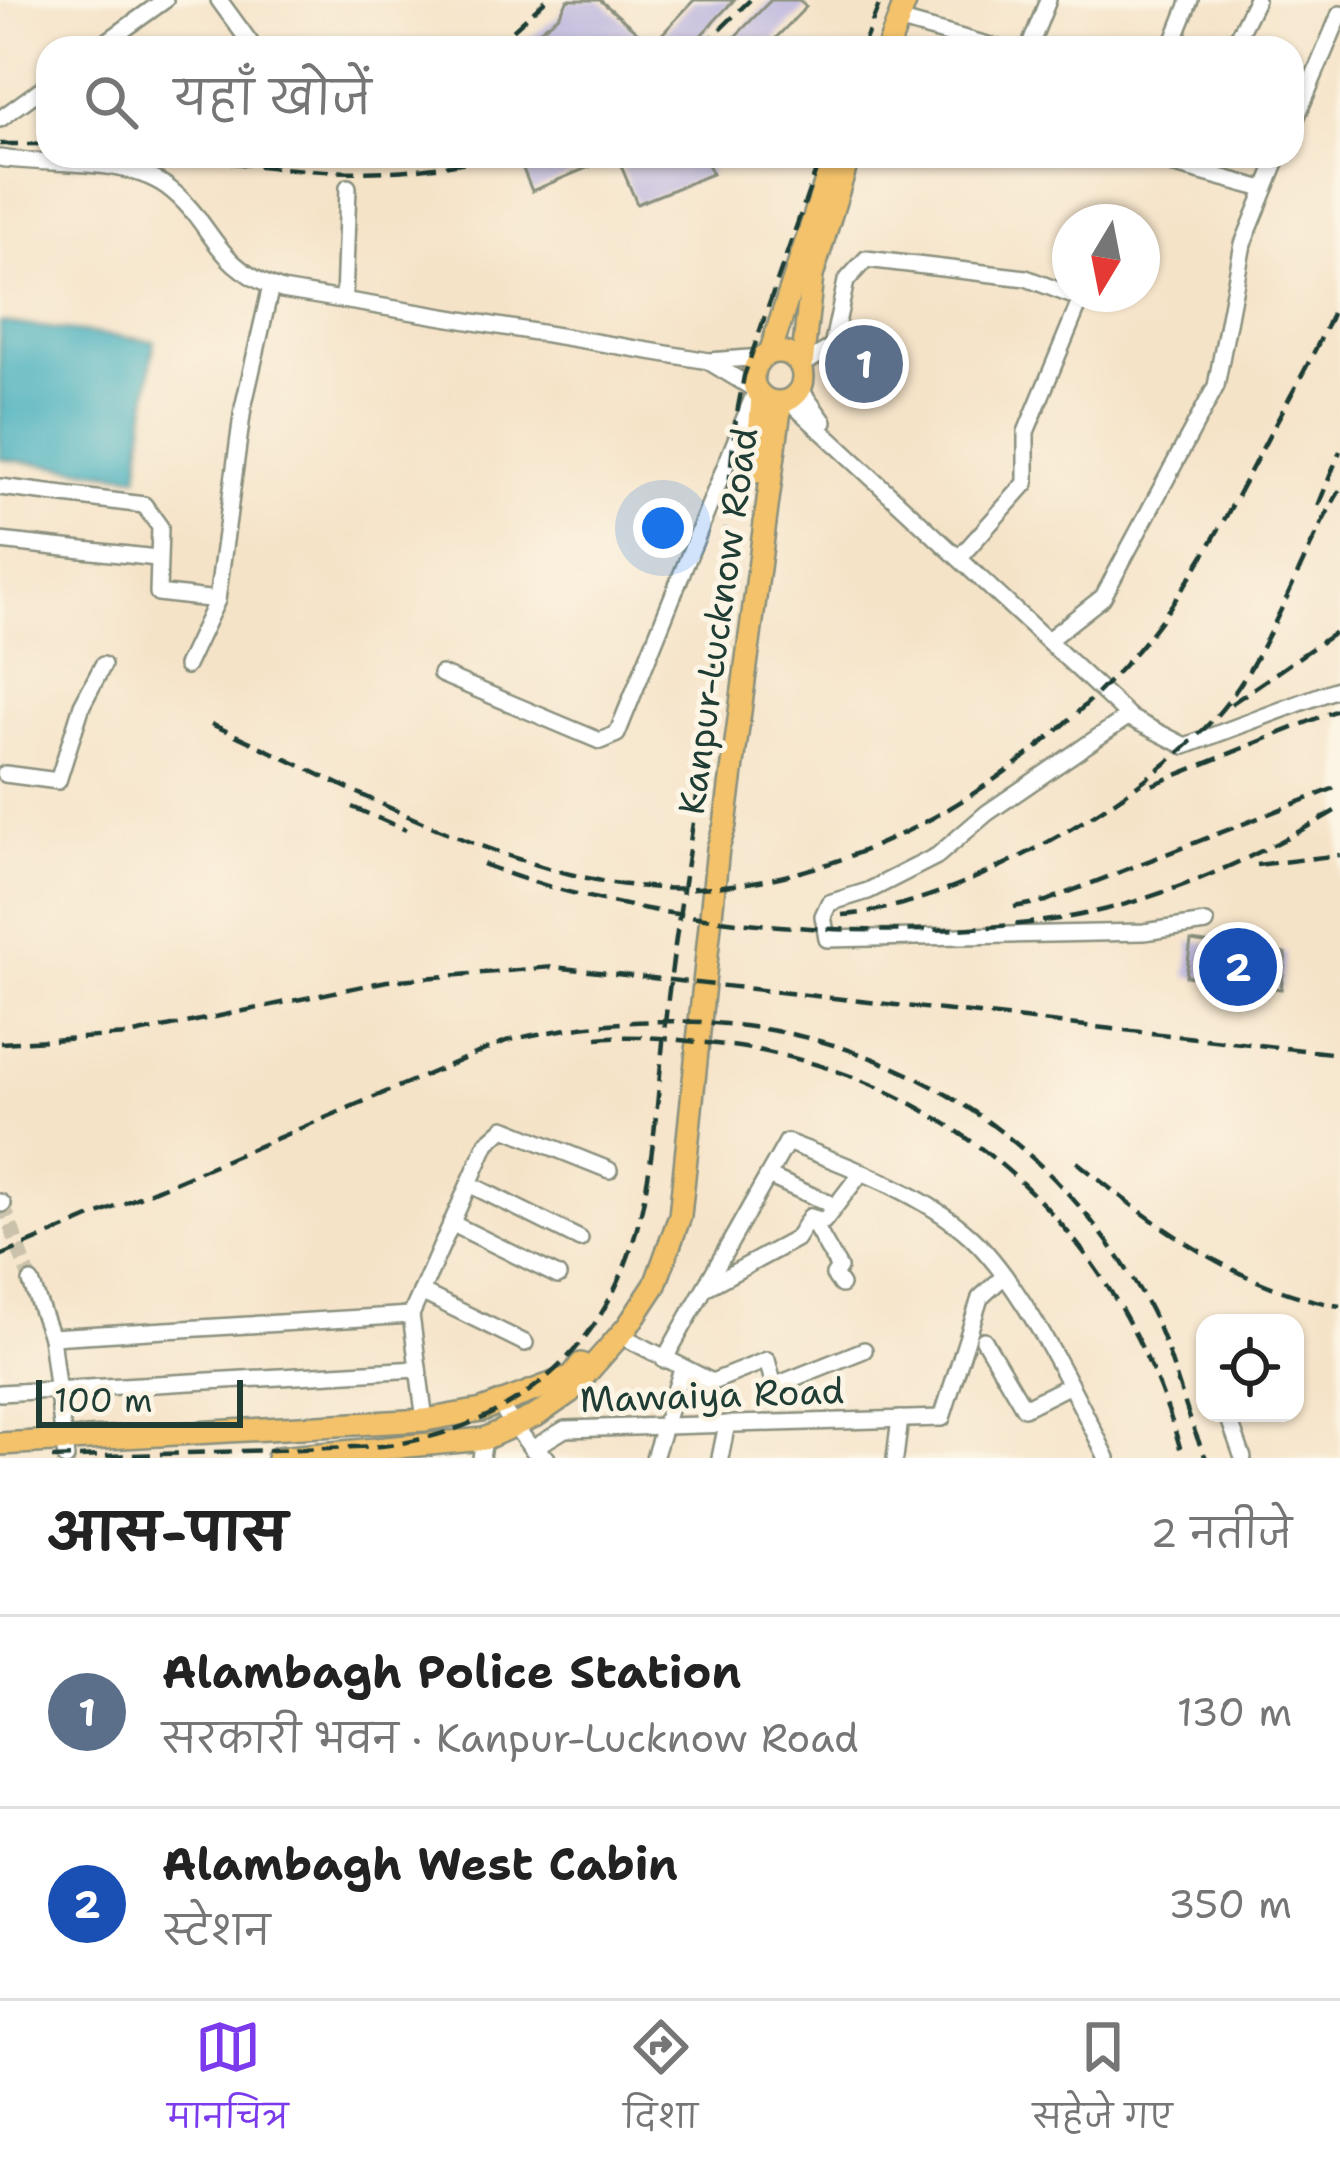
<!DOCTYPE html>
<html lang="hi">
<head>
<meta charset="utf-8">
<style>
  body { margin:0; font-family:"Shantell Sans","Playpen Sans Deva",sans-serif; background:#f2f2f2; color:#222 }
  .controls { position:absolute; right:36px; bottom:36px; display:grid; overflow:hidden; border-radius:24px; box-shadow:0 3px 9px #0004 }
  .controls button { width:108px; height:108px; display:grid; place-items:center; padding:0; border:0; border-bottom:3px solid #e0e0e0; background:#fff; color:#222; font:60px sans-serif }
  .compass { position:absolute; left:1052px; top:204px; width:108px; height:108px; border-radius:50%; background:#fff; box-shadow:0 3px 9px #0004; rotate:190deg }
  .scale { position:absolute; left:36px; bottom:30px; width:207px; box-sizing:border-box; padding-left:12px; border:6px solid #1f3d34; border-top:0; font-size:33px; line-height:42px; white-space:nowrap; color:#1f3d34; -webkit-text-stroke:9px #fcf5e5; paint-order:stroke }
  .you { position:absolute; left:663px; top:528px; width:42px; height:42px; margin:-30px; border:9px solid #fff; border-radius:50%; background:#1a73e8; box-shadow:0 0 0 18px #1a73e833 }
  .badge { display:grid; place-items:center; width:78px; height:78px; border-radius:50%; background:#7c3aed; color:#fff; font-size:39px; font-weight:700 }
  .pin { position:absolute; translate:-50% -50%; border:6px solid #fff; box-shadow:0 3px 12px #0006 }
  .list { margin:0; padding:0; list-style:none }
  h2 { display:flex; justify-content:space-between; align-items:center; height:156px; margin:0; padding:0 48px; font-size:51px }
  h2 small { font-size:39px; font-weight:400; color:#767676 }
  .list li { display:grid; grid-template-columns:78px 1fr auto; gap:36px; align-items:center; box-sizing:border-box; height:192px; padding:0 48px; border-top:3px solid #e0e0e0 }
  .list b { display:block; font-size:45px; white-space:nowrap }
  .list p { margin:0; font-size:39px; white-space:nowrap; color:#767676 }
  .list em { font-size:39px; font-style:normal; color:#767676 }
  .icon { flex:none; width:66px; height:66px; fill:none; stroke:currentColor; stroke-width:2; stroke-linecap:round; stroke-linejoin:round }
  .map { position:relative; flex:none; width:1340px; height:1458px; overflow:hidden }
  .search { position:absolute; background:#fff; box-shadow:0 3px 9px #0004; left:36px; right:36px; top:36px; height:132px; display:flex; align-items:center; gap:30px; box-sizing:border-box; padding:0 42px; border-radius:36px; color:#767676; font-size:45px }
  .sheet { height:540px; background:#fff }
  nav { display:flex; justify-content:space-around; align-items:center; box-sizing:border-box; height:168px; border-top:3px solid #e0e0e0; background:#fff; font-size:33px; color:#767676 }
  nav a { display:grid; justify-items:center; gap:6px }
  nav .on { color:#7c3aed }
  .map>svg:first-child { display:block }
</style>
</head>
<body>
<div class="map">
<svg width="1340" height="1458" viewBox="0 0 1340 1458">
  <rect width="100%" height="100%" fill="#fcf5e5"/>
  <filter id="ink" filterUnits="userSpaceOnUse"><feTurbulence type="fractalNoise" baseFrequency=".00833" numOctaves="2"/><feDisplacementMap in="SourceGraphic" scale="24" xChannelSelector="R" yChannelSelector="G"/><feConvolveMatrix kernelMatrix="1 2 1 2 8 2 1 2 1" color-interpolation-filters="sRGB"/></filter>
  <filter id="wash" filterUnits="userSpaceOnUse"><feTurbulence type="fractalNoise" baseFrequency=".004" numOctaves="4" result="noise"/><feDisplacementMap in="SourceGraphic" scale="48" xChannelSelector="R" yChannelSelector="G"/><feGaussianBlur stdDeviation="2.7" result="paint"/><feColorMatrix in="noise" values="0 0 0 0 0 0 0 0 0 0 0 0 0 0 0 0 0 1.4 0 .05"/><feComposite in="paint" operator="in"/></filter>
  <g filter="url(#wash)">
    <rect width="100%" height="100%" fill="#f5e3c8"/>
    <polygon fill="#3eacbb" stroke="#2e7478" stroke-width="3" points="0,322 154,341 138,476 0,459"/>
    <g id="blocks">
      <g fill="#b9b2de">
        <polygon points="568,0 600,0 652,45 694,0 734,0 689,48 516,48 559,16"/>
        <polygon points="771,0 799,0 806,7 766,48 724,48"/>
        <polygon points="539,156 615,156 532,191 521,164"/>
        <polygon points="617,156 705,156 712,174 637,204"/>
        <polygon points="1191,941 1286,954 1281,989 1186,976"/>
      </g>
    </g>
  </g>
  <g filter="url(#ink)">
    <use href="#blocks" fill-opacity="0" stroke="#8a907e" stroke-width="3"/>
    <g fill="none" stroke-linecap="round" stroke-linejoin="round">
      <polyline stroke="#cac2aa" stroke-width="15" stroke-dasharray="15 8" stroke-linecap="butt" points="3,1204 31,1282"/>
      <defs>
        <g id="minor">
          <polyline points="219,0 254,48"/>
          <polyline points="898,20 998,48"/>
          <polyline points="98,48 165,0"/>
          <polyline points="1029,48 1048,0"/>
          <polyline points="1171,48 1190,0"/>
          <polyline points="1232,48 1256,0"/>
          <polyline points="0,119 48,84"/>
          <polyline points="1292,128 1340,14"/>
          <polyline points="1142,156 1264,189"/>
          <path d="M0,158c50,8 122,-2 166,28 50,37 44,80 116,104l427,71 53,-4"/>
          <polyline points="344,300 348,187"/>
          <polyline points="802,365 832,347 846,281 866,259 1026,278 1081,299 1026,432 1026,483 959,558"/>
          <polyline points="800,389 824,422"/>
          <polyline points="788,400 1132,719 1185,746 1340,688"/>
          <polyline points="0,487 144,505 160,527 158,593 217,600"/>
          <polyline points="0,541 157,558"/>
          <polyline points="1048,640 1103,597 1216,386 1243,244 1279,156"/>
          <polyline points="186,666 217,600 243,408 271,286"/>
          <polyline points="441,674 600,741 617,734 756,390 711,363"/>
          <polyline points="1129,716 987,813 937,856 868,891 829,903 823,916 827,939 1144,932 1206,923"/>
          <polyline points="5,774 58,781 82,705 103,665"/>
          <polyline points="768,1176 835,1206"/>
          <polyline points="469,1184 580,1239"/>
          <polyline points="0,1202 3,1204"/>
          <polyline points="810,1217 839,1268 834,1275 841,1285"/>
          <polyline points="451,1223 558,1276"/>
          <polyline points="31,1282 51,1337 66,1458"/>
          <polyline points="707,1287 796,1239 810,1217 824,1221 861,1173"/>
          <polyline points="421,1292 525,1343"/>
          <polyline points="620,1335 712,1382 767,1360 774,1386 864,1350"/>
          <polyline points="51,1337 411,1315"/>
          <polyline points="984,1340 1024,1408 1070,1385"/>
          <path d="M664,1360l123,-218c61,24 134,50 183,94 51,46 106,159 137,222"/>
          <polyline points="0,1393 418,1369"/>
          <polyline points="498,1403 532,1449 547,1458"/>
          <polyline points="1227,1413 1243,1458"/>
          <polyline points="425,1420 411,1315 487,1143 504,1128 609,1170"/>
          <polyline points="532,1449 565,1429 942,1418 980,1298 1002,1278"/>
          <polyline points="481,1458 484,1439"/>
          <polyline points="654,1458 682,1369"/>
          <polyline points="720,1458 727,1424"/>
          <polyline points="895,1458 900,1419"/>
        </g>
        <g id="major">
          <polyline points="888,48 906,0"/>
          <circle cx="778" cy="377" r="25"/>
          <polyline points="770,353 834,156"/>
          <polyline points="802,365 812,276 849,156"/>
          <polyline points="756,472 762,397"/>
          <polyline points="0,1444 425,1420 482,1410 572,1376 581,1364"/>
          <polyline points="278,1458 484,1439 537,1415 570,1392 628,1326 655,1285 680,1216 718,848 725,825 781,402"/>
        </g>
      </defs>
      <use href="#minor" stroke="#8a907e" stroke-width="20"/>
      <use href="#major" stroke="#8a907e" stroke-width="26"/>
      <use href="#minor" stroke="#fff" stroke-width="15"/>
      <use href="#major" stroke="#f3c26a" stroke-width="21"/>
      <g stroke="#1f3d34" stroke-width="4.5" stroke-dasharray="18 9" stroke-linecap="butt">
        <polyline points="493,48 546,0"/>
        <polyline points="701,48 750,0"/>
        <polyline points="862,48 881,0"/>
        <polyline points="0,144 48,144"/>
        <path d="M177,156c109,14 209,27 317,0"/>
        <polyline points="1318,506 1340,451"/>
        <polyline points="1231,704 1340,629"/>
        <path d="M211,724c135,60 302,157 449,164 181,8 358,-101 473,-233 57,-66 98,-147 138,-223 24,-45 51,-90 69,-138"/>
        <polyline points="1152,785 1340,709"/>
        <polyline points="352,807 406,830"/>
        <path d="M483,864c157,64 420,82 587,53 95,-17 188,-60 270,-109"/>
        <polyline points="1257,865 1340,855"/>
        <polyline points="1014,907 1046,901 1340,786"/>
        <path d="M842,915c112,-7 301,-115 375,-200 55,-64 80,-153 123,-225"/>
        <path d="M597,1038c42,-4 84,2 127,7 231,29 398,190 459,413"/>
        <polyline points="0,1043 129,1035 387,981 553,967 1340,1054"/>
        <path d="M1077,1162c76,62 164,128 263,144"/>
        <path d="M0,1256l506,-215c258,-62 500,21 637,255 29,50 38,110 63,162"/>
        <path d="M52,1458l329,-12c96,-11 182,-60 228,-146 47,-86 46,-199 58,-294 13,-105 31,-210 45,-316 11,-90 13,-182 24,-272l8,-42 77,-220"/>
      </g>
    </g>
  </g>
  <g text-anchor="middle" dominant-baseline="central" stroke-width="10" stroke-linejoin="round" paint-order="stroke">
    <g font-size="36" fill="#1f3d34" stroke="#fcf5e5">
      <text transform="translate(718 621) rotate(-82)">Kanpur-Lucknow Road</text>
      <text transform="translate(712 1395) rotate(-2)">Mawaiya Road</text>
    </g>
  </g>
</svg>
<div class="controls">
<button><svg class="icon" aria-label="locate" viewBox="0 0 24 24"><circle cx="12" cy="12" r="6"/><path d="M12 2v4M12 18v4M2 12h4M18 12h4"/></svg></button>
</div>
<svg class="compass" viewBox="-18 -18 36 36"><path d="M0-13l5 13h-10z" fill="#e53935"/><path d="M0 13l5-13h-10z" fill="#767676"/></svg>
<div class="scale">100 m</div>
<div class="you"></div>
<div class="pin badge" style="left:864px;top:364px;background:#5c6f8a">1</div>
<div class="pin badge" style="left:1238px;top:967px;background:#1a4fb4">2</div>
<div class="search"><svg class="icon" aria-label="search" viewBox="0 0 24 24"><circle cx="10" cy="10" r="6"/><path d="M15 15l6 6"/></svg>यहाँ खोजें</div>
</div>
<section class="sheet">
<h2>आस-पास<small>2 नतीजे</small></h2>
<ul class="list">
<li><span class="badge" style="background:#5c6f8a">1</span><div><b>Alambagh Police Station</b><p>सरकारी भवन · Kanpur-Lucknow Road</p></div><em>130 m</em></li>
<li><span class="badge" style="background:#1a4fb4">2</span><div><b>Alambagh West Cabin</b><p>स्टेशन</p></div><em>350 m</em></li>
</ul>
</section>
<nav>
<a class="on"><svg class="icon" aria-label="map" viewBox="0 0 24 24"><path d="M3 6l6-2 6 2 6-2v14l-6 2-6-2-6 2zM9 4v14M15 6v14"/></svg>मानचित्र</a>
<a><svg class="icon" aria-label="directions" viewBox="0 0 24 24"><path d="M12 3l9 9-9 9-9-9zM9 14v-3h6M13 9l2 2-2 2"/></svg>दिशा</a>
<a><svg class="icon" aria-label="saved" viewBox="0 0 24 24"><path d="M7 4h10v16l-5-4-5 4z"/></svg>सहेजे गए</a>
</nav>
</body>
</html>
